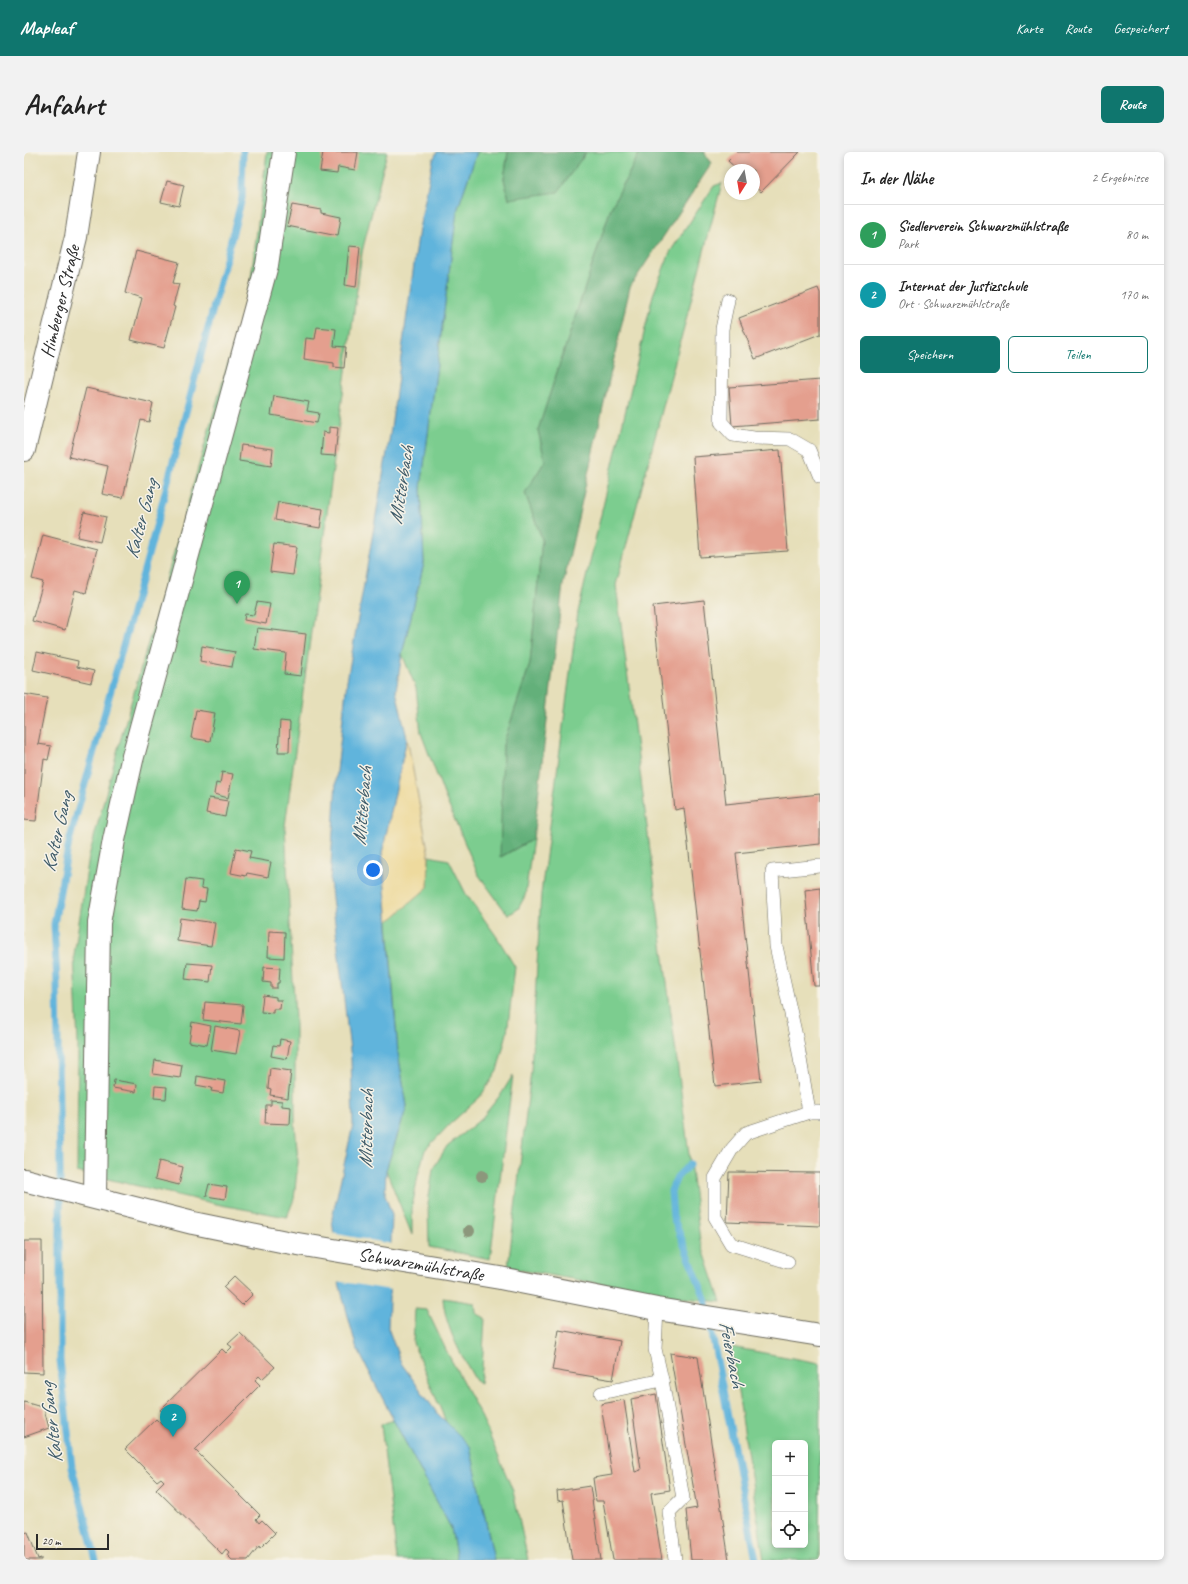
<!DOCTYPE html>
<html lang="de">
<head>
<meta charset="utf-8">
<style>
  body { margin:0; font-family:Caveat,sans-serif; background:#f2f2f2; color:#222 }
  .controls { position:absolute; right:12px; bottom:12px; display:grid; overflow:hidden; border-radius:6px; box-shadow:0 2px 6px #0003 }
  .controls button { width:36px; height:36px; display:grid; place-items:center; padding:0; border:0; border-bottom:1px solid #e0e0e0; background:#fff; color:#222; font:20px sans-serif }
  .compass { position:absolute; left:700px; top:12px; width:36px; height:36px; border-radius:50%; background:#fff; box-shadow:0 2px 6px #0003; rotate:191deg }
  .scale { position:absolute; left:12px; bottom:10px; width:73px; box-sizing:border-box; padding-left:4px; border:2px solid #2b2b2b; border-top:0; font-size:11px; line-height:14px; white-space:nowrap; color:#2b2b2b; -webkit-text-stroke:3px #f7f3e8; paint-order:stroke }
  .you { position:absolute; left:349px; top:718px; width:14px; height:14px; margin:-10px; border:3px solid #fff; border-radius:50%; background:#1a73e8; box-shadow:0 0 0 6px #1a73e833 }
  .badge { display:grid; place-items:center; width:26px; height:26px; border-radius:50%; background:#0f766e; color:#fff; font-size:13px; font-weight:700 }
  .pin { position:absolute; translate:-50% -33px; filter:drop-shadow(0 1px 2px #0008) }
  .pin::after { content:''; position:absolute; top:21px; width:14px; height:12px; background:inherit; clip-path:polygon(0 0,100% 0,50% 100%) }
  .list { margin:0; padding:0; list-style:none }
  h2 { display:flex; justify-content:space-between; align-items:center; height:52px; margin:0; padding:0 16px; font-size:17px }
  h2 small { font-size:13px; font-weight:400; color:#767676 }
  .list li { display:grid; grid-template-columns:26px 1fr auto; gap:12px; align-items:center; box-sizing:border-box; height:60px; padding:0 16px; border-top:1px solid #e0e0e0 }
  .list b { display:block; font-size:15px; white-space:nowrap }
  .list p { margin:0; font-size:13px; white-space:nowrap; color:#767676 }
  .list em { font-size:13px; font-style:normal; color:#767676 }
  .actions { display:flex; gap:8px; padding:12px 16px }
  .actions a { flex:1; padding:9px 0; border:1px solid #0f766e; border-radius:6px; text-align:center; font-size:14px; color:#0f766e }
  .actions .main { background:#0f766e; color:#fff }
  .icon { flex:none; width:22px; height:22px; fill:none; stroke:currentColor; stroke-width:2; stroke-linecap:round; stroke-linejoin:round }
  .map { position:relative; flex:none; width:796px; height:1408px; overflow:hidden; border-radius:6px }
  header { display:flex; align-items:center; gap:24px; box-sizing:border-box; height:56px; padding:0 20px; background:#0f766e; color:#fff }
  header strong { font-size:19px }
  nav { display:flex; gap:22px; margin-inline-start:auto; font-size:14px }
  .intro { display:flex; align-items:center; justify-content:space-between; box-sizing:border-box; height:96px; padding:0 24px }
  h1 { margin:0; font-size:28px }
  .button { padding:10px 18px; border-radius:6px; background:#0f766e; color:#fff; font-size:14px; font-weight:700 }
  main { display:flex; gap:24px; padding:0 24px }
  aside { flex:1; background:#fff; border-radius:6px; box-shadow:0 2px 6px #0003 }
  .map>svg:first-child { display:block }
</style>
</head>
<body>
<header>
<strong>Mapleaf</strong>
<nav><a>Karte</a><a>Route</a><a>Gespeichert</a></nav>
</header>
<div class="intro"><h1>Anfahrt</h1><a class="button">Route</a></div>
<main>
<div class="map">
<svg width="796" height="1408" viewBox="0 0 796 1408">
  <rect width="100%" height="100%" fill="#f7f3e8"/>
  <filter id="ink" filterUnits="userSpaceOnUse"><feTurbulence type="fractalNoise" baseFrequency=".025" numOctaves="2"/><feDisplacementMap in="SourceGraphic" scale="8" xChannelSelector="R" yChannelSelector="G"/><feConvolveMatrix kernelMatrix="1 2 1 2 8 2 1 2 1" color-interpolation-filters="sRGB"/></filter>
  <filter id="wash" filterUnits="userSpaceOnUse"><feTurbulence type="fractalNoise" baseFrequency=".012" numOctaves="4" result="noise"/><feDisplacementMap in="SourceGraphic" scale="16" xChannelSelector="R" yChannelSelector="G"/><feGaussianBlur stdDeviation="0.9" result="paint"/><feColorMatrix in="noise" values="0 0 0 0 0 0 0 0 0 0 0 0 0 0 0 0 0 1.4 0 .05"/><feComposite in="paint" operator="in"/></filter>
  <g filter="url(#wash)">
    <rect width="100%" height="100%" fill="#e6dfba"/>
    <g fill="#7bcd8f" stroke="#537c5d" fill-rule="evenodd">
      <polygon points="243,0 363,0 338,100 261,674 271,868 271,972 274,1010 270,1047 263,1065 197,1053 53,1020 54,892 50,803 65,704 93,600 226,134"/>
      <polygon points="453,0 484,0 480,27 485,47 558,7 562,0 616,0 587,56 514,278 521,309 501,341 518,387 506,512 479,593 477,705 509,687 501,744 494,757 484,763 454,722 421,645 397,581 392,536 378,502 400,411 397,336 433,59"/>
      <polygon points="698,31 592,433 676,1088 697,1150 661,1146 484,1116 507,919 517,742 554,460 629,143 646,100 690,34"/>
      <polygon points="405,704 425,708 442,742 473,785 491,815 483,881 473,919 456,945 427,971 401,998 394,1023 388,1056 388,1083 362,1018 383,954 374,901 364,770 404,735"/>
      <polygon points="489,923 466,1107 405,1095 404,1052 409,1017 423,994 457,967 478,941"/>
      <path d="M419,1146l32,5 1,10 9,5 -3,51 -2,14 -4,-2c-14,-25 -31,-53 -33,-83z"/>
      <polygon points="391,1157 403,1158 423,1200 459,1268 489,1339 504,1408 470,1408 446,1294 422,1270 389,1191"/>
      <path d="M707,1195l89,16 -1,197h-55zM751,1291h30v102h-30z"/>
      <polygon points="369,1267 427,1376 433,1408 373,1408 357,1273"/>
    </g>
    <g fill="#64b07a" stroke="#486e52">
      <polygon points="484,0 562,0 534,40 485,47 480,27"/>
      <polygon points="616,0 681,0 681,2 688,11 606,135 539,433 509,687 476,705 479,593 506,512 518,387 501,341 521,309 514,278 587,56"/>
    </g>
    <polygon fill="#eeda9e" stroke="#8c8264" points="383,586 405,704 404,735 364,770 358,701"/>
    <polygon fill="#60b4dc" stroke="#467084" points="413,0 453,0 433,59 397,336 400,411 378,502 372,539 383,586 358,701 374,901 383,954 362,1018 361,1043 368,1063 364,1176 377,1211 413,1261 446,1294 470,1408 433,1408 427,1376 369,1267 332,1194 315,1131 308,1066 329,973 327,907 306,729 312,628 323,529 366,283 395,77 409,8"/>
    <polygon fill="#e6dfba" points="307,1081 369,1092 367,1138 312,1129"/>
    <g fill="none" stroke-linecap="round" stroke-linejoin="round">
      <g stroke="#60b4dc" stroke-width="7">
        <polyline points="666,1012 653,1025 647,1039 649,1065 681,1146 732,1408"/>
        <polyline points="72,1408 48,1315 36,1208 36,1019 33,831 30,772 45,690 133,371 218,46 219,0"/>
      </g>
    </g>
    <g id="blocks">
      <g fill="#e49f8e">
        <polygon points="299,0 334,0 331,18 314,15 313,21 296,19"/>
        <polygon points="713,0 776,0 737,40 730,34 730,18 714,18 704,9"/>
        <polygon points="143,29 160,33 155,54 137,50"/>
        <polygon points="268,53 297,58 297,61 317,65 314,84 263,74"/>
        <polygon points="325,94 336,95 332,135 321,133"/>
        <polygon points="112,99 155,110 149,131 155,132 149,154 151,155 140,196 107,188 118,146 101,141"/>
        <polygon points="794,136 796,141 796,182 731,207 715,166"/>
        <polygon points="293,175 312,177 310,194 322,195 320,216 310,215 310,211 280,207 282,186 291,187"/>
        <polygon points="796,228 796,267 708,274 705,235"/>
        <polygon points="62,236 129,251 125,270 117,268 99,346 78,342 84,314 45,305"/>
        <polygon points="250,244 285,250 283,259 295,261 293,271 247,263"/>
        <polygon points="305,275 314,276 311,304 297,303 299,280 305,281"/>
        <polygon points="217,293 249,297 247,314 215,309"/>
        <polygon points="756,298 764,399 676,405 669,305"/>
        <polygon points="254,350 299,357 296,376 251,368"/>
        <polygon points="60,360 82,365 76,390 53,385"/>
        <polygon points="19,383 73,397 62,441 51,438 41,478 8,469 19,430 8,427"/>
        <polygon points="250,392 273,395 269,423 246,420"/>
        <polygon points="680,448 702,652 796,642 796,692 712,701 737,929 691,934 660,656 651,658 629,454"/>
        <polygon points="233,450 246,452 242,472 220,468 221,462 230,463"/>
        <polygon points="233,476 282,482 277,524 260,522 262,501 230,497"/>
        <polygon points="178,494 211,500 208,515 176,509"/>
        <polygon points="13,500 54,509 53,515 70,519 67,531 9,518"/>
        <polygon points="0,542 23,546 14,592 27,594 24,608 20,607 12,669 0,668"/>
        <polygon points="172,558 191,561 186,589 167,586"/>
        <polygon points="256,569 266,570 265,600 254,600"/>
        <polygon points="198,620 209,622 204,646 190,642 192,631 196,632"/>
        <polygon points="185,646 204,649 201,665 182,661"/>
        <polygon points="212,696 227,699 225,706 247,710 244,725 223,721 222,724 207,721"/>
        <polygon points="162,727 178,729 177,736 183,737 181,750 175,749 173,759 158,757"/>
        <polygon points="796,736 796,834 790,834 781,738"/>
        <polygon points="156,766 191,771 187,794 153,789"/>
        <polygon points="245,779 261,780 260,806 244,805"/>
        <polygon points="163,811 188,813 186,830 161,827"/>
        <polygon points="240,815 256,816 255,831 253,831 253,836 247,836 247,831 239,830"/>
        <polygon points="239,843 252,845 252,848 257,848 256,857 249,857 249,861 237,860"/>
        <polygon points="181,850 219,853 217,872 179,868"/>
        <polygon points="168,870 187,874 183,893 165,890"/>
        <polygon points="191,874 216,879 212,902 187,898"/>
        <polygon points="256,887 266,889 263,907 247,904 249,893 255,894"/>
        <polygon points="131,908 158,913 156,926 129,922"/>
        <polygon points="246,916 267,919 264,946 246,943 247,937 244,936"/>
        <polygon points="173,924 201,929 199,941 187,939 188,936 172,933"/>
        <polygon points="90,928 113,932 112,940 89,936"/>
        <polygon points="131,934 143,935 142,947 130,946"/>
        <polygon points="247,948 258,949 258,954 267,955 266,972 241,971 242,953 247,953"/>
        <polygon points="135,1009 159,1015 155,1033 131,1027"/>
        <polygon points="705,1020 796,1021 796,1074 703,1070"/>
        <polygon points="185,1032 203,1035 201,1047 182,1044"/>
        <polygon points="0,1089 18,1089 19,1221 0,1220"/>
        <polygon points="210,1124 229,1142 218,1153 199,1135"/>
        <polygon points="535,1178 596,1189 589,1228 528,1218"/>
        <polygon points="216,1181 251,1215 238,1227 235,1224 231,1228 236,1233 171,1298 236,1363 232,1367 235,1371 238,1368 251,1381 236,1396 235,1394 224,1408 208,1408 203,1403 205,1400 202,1397 198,1402 132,1337 140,1329 137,1326 133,1329 101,1297 132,1267 138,1273 144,1266 136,1258 198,1197 202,1201 208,1195 204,1192"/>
        <polygon points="646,1201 674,1205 705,1408 667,1408 662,1358 673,1356"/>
        <polygon points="632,1242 646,1338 627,1341 638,1408 589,1408 579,1349 572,1349 569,1326 588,1323 577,1252 600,1248 611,1320 617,1318 607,1247"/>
        <polygon points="0,1250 21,1256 21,1261 25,1276 0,1285"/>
        <polygon points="566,1334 577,1408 548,1408 539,1348 534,1349 533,1339"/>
        <polygon points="4,1380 14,1407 17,1406 17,1408 0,1408 0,1381"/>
      </g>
    </g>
  </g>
  <g filter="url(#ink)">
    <use href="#blocks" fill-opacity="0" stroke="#6c6a5d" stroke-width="1"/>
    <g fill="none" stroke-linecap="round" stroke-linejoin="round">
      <defs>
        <g id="service">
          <polyline points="704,148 698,177 697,270 709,283 730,286 766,287 785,298 796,325"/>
          <polyline points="785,960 773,889 752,794 748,719 796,714"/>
          <polyline points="764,1110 707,1092 691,1065 691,1026 708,997 722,981 785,960 796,960"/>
          <polyline points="633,1157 631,1197 638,1228 659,1346 645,1360 651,1408"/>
          <polyline points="577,1241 638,1228"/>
        </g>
        <polyline id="minor" points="71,1045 75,771 90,688 108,608 243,113 260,0"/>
        <g id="tertiary">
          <path id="s1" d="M0,1028l169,43 93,19 214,36 157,31 163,26"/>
        </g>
        <g id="secondary">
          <path id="s2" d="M0,298l52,-213 13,-85"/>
        </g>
      </defs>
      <use href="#service" stroke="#6c6a5d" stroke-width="14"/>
      <use href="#minor" stroke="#6c6a5d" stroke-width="24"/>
      <use href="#tertiary" stroke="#6c6a5d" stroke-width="24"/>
      <use href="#secondary" stroke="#6c6a5d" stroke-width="24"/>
      <use href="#service" stroke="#fff" stroke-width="13"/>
      <use href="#minor" stroke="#fff" stroke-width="22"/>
      <use href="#tertiary" stroke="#fff" stroke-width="22"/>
      <use href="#secondary" stroke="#fff" stroke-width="22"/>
    </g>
    <g fill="#8c977c">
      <circle cx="458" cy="1024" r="6"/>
      <circle cx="445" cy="1079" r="6"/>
    </g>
  </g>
  <g text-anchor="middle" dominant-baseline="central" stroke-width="3" stroke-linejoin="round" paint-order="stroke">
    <g font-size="19" fill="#2b2b2b" stroke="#f7f3e8">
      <text stroke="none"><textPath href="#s2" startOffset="153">Himberger Straße</textPath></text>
      <text stroke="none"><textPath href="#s1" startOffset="406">Schwarzmühlstraße</textPath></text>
    </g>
    <g font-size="20" font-style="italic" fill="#3e5b69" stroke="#f7f3e8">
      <text transform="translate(377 333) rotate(-81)">Mitterbach</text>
      <text transform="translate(117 367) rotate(-75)">Kalter Gang</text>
      <text transform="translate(338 654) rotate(-85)">Mitterbach</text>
      <text transform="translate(33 680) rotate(-77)">Kalter Gang</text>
      <text transform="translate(342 977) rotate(-89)">Mitterbach</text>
      <text transform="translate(708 1202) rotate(79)">Feierbach</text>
      <text transform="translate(27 1271) rotate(-97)">Kalter Gang</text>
    </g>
  </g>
</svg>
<div class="controls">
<button>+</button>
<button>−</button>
<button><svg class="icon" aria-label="locate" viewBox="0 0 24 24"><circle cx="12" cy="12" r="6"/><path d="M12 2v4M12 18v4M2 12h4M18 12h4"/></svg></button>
</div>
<svg class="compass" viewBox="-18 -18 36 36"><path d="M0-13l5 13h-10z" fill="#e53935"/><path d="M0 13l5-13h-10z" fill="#767676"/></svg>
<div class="scale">20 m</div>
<div class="you"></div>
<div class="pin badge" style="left:213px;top:452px;background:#2e9e5b">1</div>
<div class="pin badge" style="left:149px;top:1285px;background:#0f9aa8">2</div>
</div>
<aside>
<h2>In der Nähe<small>2 Ergebnisse</small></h2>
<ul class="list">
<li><span class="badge" style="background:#2e9e5b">1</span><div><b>Siedlerverein Schwarzmühlstraße</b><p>Park</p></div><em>80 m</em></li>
<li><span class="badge" style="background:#0f9aa8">2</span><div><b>Internat der Justizschule</b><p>Ort · Schwarzmühlstraße</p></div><em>170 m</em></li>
</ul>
<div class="actions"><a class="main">Speichern</a><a>Teilen</a></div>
</aside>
</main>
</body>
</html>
